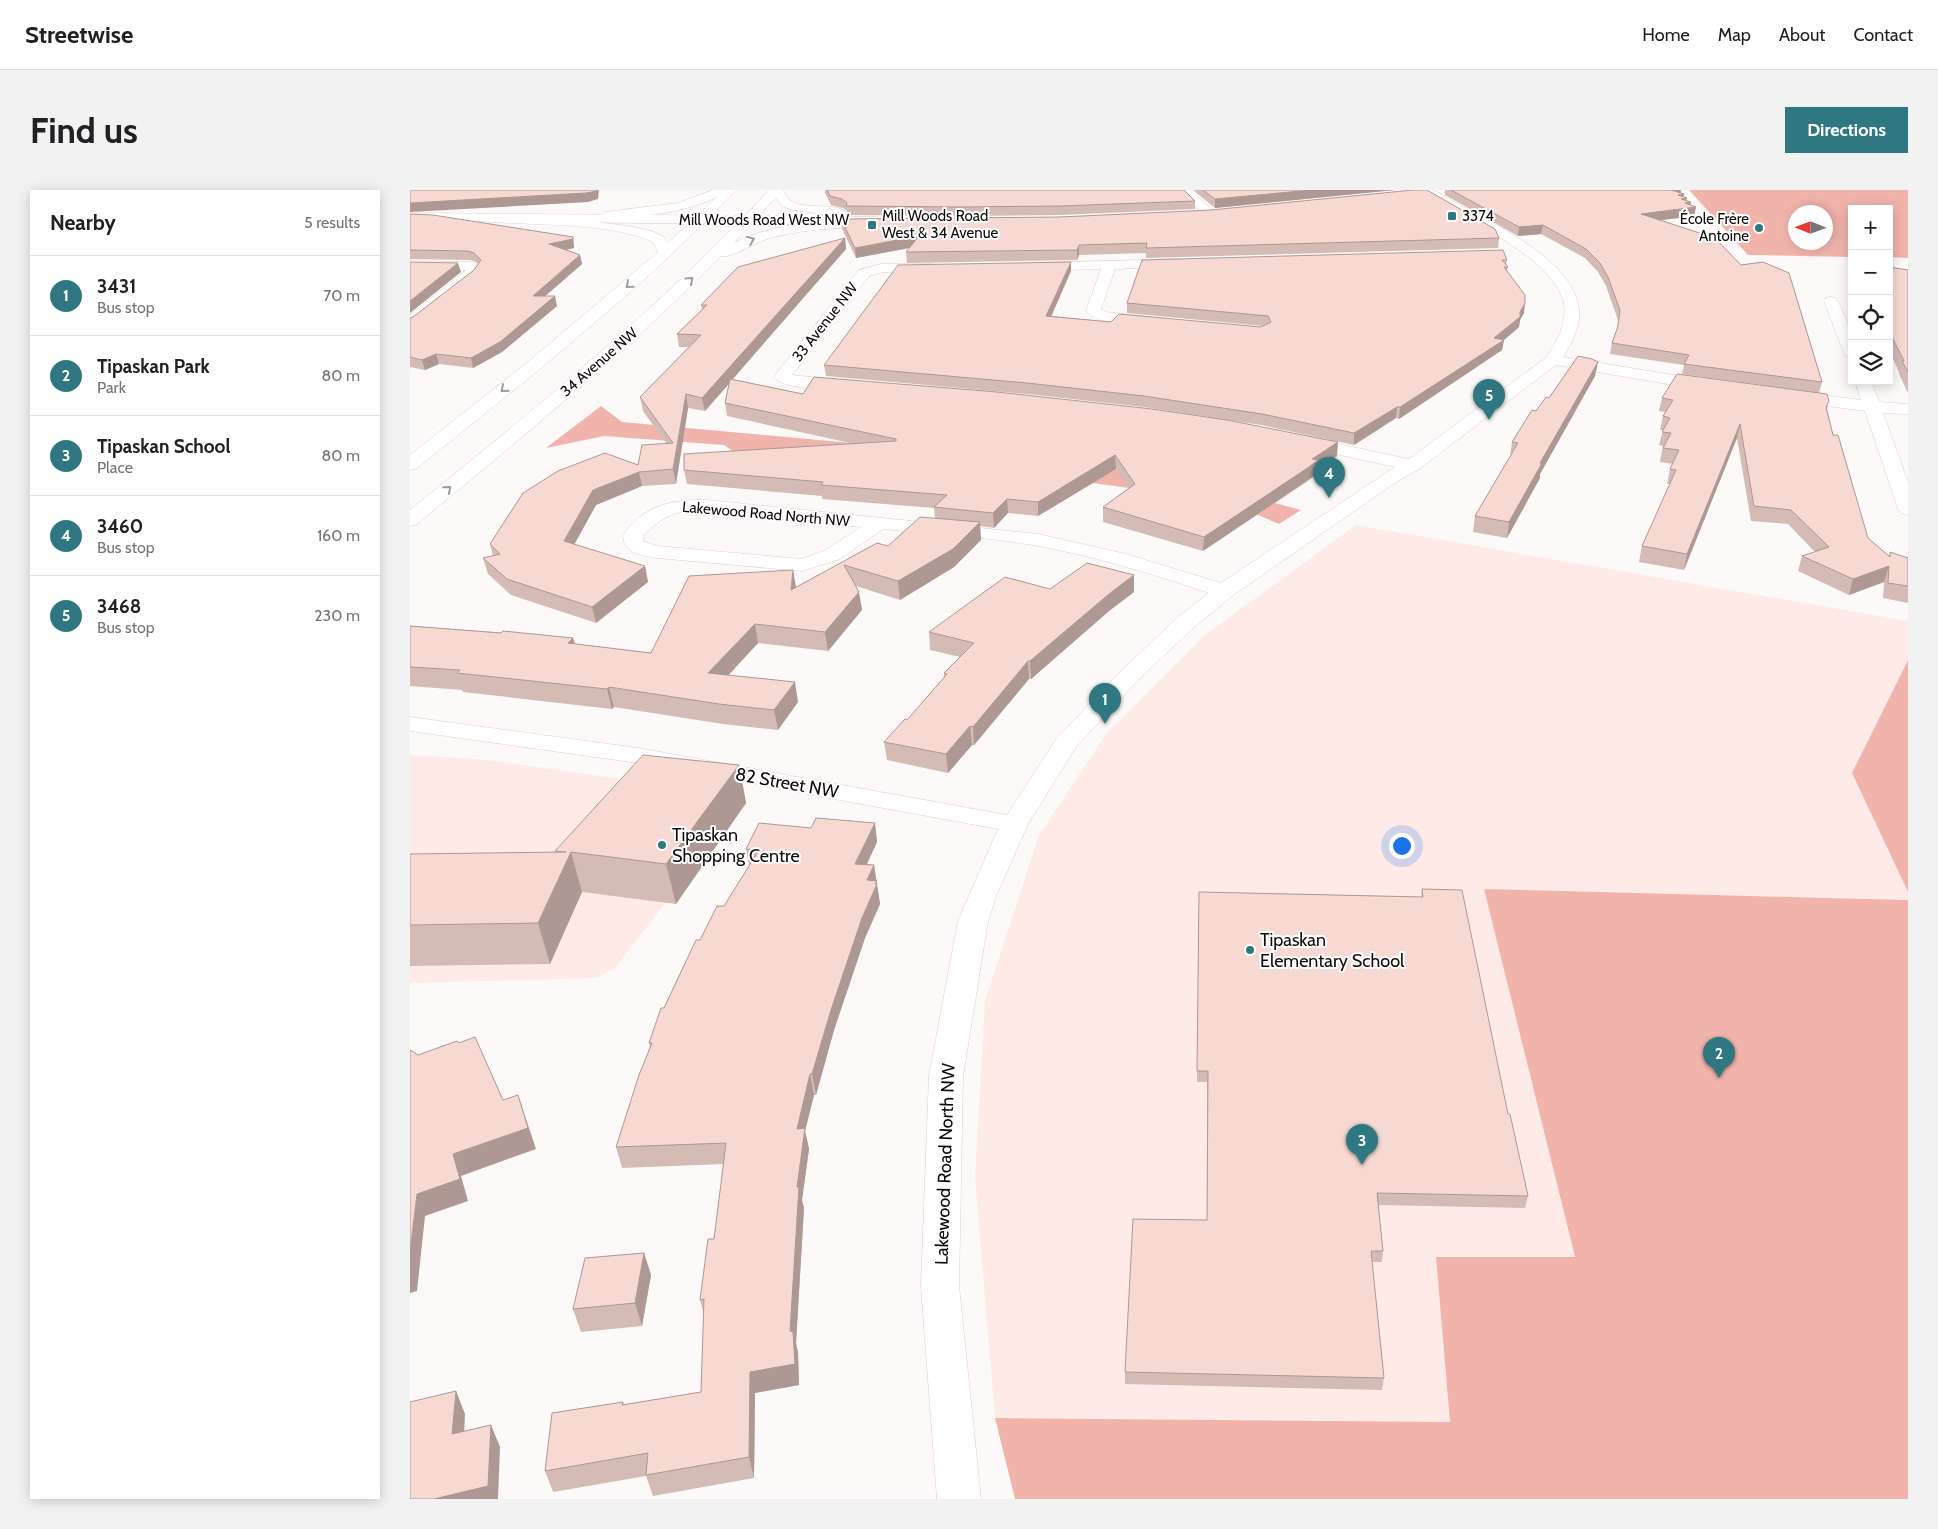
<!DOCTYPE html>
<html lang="en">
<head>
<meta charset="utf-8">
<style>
  body { margin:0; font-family:Cabin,sans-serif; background:#f2f2f2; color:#202124 }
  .controls { position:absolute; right:15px; top:15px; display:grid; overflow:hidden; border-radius:0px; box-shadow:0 2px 12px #0003 }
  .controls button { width:45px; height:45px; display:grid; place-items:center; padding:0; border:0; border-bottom:1px solid #e0e0e0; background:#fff; color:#202124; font:25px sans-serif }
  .compass { position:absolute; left:1378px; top:15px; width:45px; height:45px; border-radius:50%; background:#fff; box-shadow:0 2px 12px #0003; rotate:271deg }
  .you { position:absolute; left:991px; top:655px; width:18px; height:18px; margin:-12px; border:4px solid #fff; border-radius:50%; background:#1a73e8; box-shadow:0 0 0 8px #1a73e833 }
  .badge { display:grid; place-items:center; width:32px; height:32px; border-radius:50%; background:#307881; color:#fff; font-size:16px; font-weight:700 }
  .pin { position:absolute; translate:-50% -41px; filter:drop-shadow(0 1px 2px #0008) }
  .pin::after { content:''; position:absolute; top:26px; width:18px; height:15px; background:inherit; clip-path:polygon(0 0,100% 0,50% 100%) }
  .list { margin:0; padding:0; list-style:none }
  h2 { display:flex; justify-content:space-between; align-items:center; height:65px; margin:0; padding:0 20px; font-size:21px }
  h2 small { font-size:16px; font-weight:400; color:#757577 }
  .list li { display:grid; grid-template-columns:32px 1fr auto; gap:15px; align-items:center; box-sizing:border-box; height:80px; padding:0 20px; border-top:1px solid #e0e0e0 }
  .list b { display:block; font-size:19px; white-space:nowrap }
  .list p { margin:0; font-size:16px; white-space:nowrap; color:#757577 }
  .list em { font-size:16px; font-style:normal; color:#757577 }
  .icon { flex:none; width:28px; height:28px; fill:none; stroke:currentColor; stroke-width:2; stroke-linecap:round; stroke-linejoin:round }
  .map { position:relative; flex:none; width:1498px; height:1309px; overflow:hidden; border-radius:0px }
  header { display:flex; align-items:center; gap:30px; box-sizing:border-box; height:70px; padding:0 25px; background:#fff; border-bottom:1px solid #e0e0e0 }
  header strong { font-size:24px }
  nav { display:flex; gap:28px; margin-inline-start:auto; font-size:18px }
  .intro { display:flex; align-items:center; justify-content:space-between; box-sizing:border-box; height:120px; padding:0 30px }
  h1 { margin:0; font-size:35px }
  .button { padding:12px 22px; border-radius:0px; background:#307881; color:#fff; font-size:18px; font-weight:700 }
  main { display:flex; gap:30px; padding:0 30px }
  aside { flex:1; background:#fff; border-radius:0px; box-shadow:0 2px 12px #0003 }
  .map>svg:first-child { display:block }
</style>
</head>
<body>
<header>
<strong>Streetwise</strong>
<nav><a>Home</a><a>Map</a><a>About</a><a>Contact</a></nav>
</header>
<div class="intro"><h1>Find us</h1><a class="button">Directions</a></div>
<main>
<aside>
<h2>Nearby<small>5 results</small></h2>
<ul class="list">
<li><span class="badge">1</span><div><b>3431</b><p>Bus stop</p></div><em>70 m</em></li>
<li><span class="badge">2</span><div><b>Tipaskan Park</b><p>Park</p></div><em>80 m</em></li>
<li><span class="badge">3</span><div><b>Tipaskan School</b><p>Place</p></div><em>80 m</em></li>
<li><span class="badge">4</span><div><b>3460</b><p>Bus stop</p></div><em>160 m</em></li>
<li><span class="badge">5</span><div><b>3468</b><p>Bus stop</p></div><em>230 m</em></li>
</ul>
</aside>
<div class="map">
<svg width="1498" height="1309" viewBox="0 0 1498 1309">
  <rect width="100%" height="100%" fill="#fdf9f8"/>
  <g fill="#feebe8">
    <polygon points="946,335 1498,431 1498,470 1442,583 1498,702 1498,710 1074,699 1165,1067 1026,1067 1040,1232 585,1228 565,989 575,811 629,645 696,544 794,446"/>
    <polygon points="0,565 79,570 337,607 206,777 187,788 0,793"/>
  </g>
  <g fill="#f1b4ac" fill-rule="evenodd">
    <path d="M1279,0h219v68l-19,-1v-48h-37v48l-104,-2zM1416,22v30h-30v-30z"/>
    <polygon points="191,216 212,232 672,274 781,291 891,320 869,334 848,325 765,304 674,292 331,267 314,255 194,246 136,258"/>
    <polygon points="1498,470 1498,702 1442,583"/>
    <polygon points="1074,699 1498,710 1498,1309 605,1309 585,1228 1040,1232 1026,1067 1165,1067"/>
  </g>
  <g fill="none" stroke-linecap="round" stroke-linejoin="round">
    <defs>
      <g id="minor">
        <polygon points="767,0 780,0 807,24 801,28 797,27"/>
        <path d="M1006,0c5,0 11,0 15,0 10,3 19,10 28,15 36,18 109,55 119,98 5,19 -5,38 -15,54l147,24 6,1 2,4 -2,4 -6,1 -154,-26 -137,104 -26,15 -161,112 -39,32 -54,51 -63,68 -48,77 -31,70 -9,27 -25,155 -4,210 22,213h-44l-16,-213 8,-210 29,-155 40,-92 -360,-66 -228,-32v-14l228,31 369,67 50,-77 66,-69 54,-51 32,-25c-56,-19 -112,-36 -170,-47 -52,-9 -105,-12 -156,-17l-43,30 -38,12 -145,-13c-15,-3 -34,-4 -34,-23 21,-30 50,-36 84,-35l331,34 88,20 95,29 174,-116 -100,-22 -3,-4 3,-4 6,-1 108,23 138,-102c10,-16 20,-34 17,-53 -8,-40 -76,-74 -109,-91 -11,-7 -30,-13 -39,-23zM273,322h24l154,15 -35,23 -24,9 -145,-13 -14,-5v-5c12,-12 23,-22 40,-24z"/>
        <polygon points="0,23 466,27 472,31 466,35 0,31"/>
        <path d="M768,69l5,1 2,3 -2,3 -68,3 -14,40 5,3 51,6 2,3 -2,3 -5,1c-17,-1 -56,0 -66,-14l15,-42 -67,2 -7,-4 7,-4z"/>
        <polygon points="0,71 60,72 65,73 71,79 65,88 5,135 0,136 0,125 56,80 0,79"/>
        <path d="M472,74h51l7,4 -7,4h-50l-14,4 -77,99 55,6 6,1 2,4 -2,4 -6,1c-16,-2 -64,-1 -73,-14l2,-3 83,-104z"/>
        <polygon points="1421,107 1426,108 1428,111 1442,143 1442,168 1436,166 1434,163 1414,111 1416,108"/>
        <polygon points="1445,191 1461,191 1469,212 1498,214 1498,224 1473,223 1498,292 1498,325 1491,323 1488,319 1455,221 1382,211 1376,210 1374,206 1376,202 1382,201 1451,210"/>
      </g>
      <g id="major">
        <path d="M303,0h24l-67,66 -50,45 -80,68 -123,99 -7,2v-15l118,-93 130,-110 -5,-10c-40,-19 -116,-17 -162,-20l-4,-1 -2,-3 2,-3 92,5 49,6 23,5 12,5 5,7 49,-46c-35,17 -75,19 -112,23l-6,-4 6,-4 73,-9z"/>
        <path d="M359,0h14c2,3 4,8 7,10 13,11 46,1 57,13l-6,4 -48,-7 -11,-4 -6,-9 -42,46c44,-22 96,-23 144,-24l6,4 -6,4c-37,1 -75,1 -111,12 -12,4 -35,19 -46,17 -95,97 -200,182 -304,268l-7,2v-16c125,-101 249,-201 359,-320z"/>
      </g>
    </defs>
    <use href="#minor" stroke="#e1ccc9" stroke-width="1"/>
    <use href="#major" stroke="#e1ccc9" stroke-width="1"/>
    <use href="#minor" fill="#fff" fill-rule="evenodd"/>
    <use href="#major" fill="#fff" fill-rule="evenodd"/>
  </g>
  <g fill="#d4bbb6">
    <polygon points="415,0 774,0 785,11 785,19 650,25 551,26 437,25 437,21 433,18 421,15 415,3"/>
    <polygon points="783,0 985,0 805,18"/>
    <polygon points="1035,0 1271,0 1270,3 1274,4 1273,7 1281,15 1286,17 1284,26 1250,30 1412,192 1409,203 1272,184 1274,175 1200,164 1202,153 1207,139 1208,130 1196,96 1188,82 1175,68 1131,44 1108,46 1035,5"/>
    <polygon points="0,24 163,47 164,58 156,60 170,65 172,74 135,106 147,116 92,162 63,178 29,174 15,180 0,177 0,128 3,127 64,80 68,74 66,72 60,70 0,69"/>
    <polygon points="431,29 1089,48 1088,58 736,68 736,63 669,65 667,70 497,73 496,62 500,58 446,68 432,39"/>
    <polygon points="435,48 436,59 322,189 393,204 812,229 734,217 617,204 416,186 414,175 661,81 641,126 701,132 851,137 853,136 717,123 717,113 1097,70 1096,76 1098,77 1097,81 1114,123 1110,130 1109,137 1094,150 1092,160 989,229 986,228 944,255 851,235 818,230 927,266 908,278 907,284 898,291 793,361 693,332 693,317 719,298 706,279 628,326 598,323 584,338 570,336 571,350 544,377 490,410 446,396 452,420 418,461 348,453 318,485 388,512 368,540 313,534 204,517 202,519 53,502 52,500 0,496 0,436 163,448 165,454 241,463 383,380 386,398 467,353 478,356 525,328 524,318 412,309 412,306 277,294 274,280 445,254 317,226 315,213 319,194 295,221 278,218 266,294 232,296 186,315 164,354 235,376 238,392 186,433 101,405 78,384 73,368 83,366 80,354 228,275 256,253 233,221 230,207 279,157 269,157 267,144 292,120 291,115"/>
    <polygon points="1479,77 1498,80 1498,203 1489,184 1489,182 1479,160"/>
    <polygon points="1185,186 1130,284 1130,288 1097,348 1063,342 1065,326 1100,267 1102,252 1126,221"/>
    <polygon points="1252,208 1419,211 1417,219 1423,245 1458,348 1479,366 1480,362 1498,368 1498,413 1473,408 1474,392 1439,405 1388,381 1392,366 1405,362 1378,334 1341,331 1327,248 1274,380 1229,372 1232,356 1260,294 1257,294 1260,279 1263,274 1250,272 1253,256 1249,255 1253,240 1250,240 1253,226 1255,222 1249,221"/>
    <polygon points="724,385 724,402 699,421 621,489 619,489 564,555 562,555 538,583 477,570 474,552 497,530 534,488 534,483 550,467 520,460 519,442 640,399"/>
    <polygon points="329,575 336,613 266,714 172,702 140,774 0,776 0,663 0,664 146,662 145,661"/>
    <polygon points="465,633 467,652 457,674 464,675 470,714 455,748 424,840 406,905 404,905 395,941 399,959 392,1010 394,1018 386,1153 388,1163 389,1195 345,1203 344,1288 243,1306 236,1286 143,1302 135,1281 213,1212 214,1215 291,1202 294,1124 290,1110 304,1049 314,974 212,978 206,957 240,857 239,853 254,818 290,750 314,716 339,676 336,659 401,638"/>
    <polygon points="1012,699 1098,924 1118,1006 1115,1018 968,1015 973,1061 972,1072 962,1072 974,1188 972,1200 715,1194 715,1182 797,1030 797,892 787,892 789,702 1011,707"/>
    <polygon points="234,1063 241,1085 232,1136 171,1142 163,1119"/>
  </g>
  <g fill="#ad9894">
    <polygon points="189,0 188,9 178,12 0,22 0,13"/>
    <polygon points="901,0 985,0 805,18 805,9"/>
    <polygon points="1260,0 1271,0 1270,5 1274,4 1273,9 1277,8 1276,13 1281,12 1280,18 1286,17 1284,26 1229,33 1231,24"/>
    <polygon points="1133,35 1131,44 1108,46 1109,37"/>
    <polygon points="509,46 509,56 446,68 445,58"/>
    <polygon points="163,47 164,58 141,63 139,54"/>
    <polygon points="435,48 436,59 295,221 292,208"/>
    <polygon points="669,55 669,65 667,70 667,60"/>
    <polygon points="170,65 172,74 125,115 123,106"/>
    <polygon points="661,72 661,81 637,136 636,126"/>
    <polygon points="48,73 51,82 0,123 0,111"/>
    <polygon points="145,106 147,116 92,162 63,178 61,168"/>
    <polygon points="1115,113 1114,123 1110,130 1109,137 1094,150 1092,160 989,229 990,217 1110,122"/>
    <polygon points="26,164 29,174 15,180 12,170"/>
    <polygon points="1188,172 1185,186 1130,284 1130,288 1097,348 1099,332 1130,273"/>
    <polygon points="276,204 278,218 266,294 263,279"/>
    <polygon points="987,217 986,228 944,255 944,243"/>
    <polygon points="1330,234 1327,248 1274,380 1277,364"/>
    <polygon points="928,252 927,266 908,278 907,284 793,361 794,347 902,269"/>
    <polygon points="705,265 706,279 628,326 628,312"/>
    <polygon points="229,282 232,296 186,315 158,366 154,351 183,300"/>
    <polygon points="597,309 598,323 584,338 583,323"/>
    <polygon points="570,332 571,350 544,377 490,410 488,391"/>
    <polygon points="235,376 238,392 186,433 182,417"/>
    <polygon points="1479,376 1474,392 1439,405 1443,389"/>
    <polygon points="383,380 386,398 381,400"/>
    <polygon points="724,385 724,402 699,421 621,489 620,471 699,404"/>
    <polygon points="449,402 452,420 418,461 415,442"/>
    <polygon points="345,434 348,453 302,503 298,483"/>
    <polygon points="163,448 168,467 158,453"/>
    <polygon points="618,471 619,489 564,555 563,537"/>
    <polygon points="385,492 388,512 368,540 364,520"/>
    <polygon points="199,497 204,517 202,519 197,499"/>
    <polygon points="560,536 562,555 538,583 536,564"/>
    <polygon points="329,575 336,613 266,714 256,674"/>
    <polygon points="465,633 467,652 448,693 445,674"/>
    <polygon points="161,662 172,702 140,774 128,733"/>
    <polygon points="464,675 470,714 455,748 424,840 406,905 402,884 457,690"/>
    <polygon points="400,884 404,905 395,941 399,959 392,1010 394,1018 386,1153 388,1163 389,1195 345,1203 344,1288 339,1267 340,1182 380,1141 387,997 387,939"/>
    <polygon points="108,905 126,959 51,986 58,1011 15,1026 7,1101 0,1103 0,1061 7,1004 43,964"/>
    <polygon points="234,1063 241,1085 232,1136 225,1113"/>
    <polygon points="46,1201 55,1224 53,1266 42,1244"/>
    <polygon points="81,1235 90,1257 88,1309 24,1309"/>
  </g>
  <g fill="#f7d9d4" stroke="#ad9894">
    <polygon points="0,0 187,0 187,1 176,3 0,13"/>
    <polygon points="417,0 774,0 785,11 650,16 550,17 436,16 437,13 432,9 420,6"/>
    <polygon points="793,0 901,0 805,9"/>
    <polygon points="1003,0 1017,0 1085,39 1089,48 736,58 737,53 669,55 667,60 496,62 509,46 445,58 431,29 650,27 801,20"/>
    <polygon points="1041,0 1261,0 1274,4 1268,5 1277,8 1271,9 1281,12 1275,13 1286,17 1231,24 1305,48 1331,75 1353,72 1379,83 1412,192 1274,174 1279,165 1202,153 1208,136 1210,120 1198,87 1190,73 1176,59 1133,35 1109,37"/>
    <polygon points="0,24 23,25 163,47 163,49 139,54 170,65 123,106 145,106 90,152 61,168 26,164 12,170 0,167 0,128 3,127 64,80 71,70 64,63 58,61 0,60"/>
    <polygon points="435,48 292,208 276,204 263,279 229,282 183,300 154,351 235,376 182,417 97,389 73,368 90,364 80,354 113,303 148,281 195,263 228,275 232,255 263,253 230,207 291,145 267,144 297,115 291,115 328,77"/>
    <polygon points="1093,60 1097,70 1092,70 1098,77 1094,77 1115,105 1115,113 1110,122 1110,127 1084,148 1094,150 990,217 987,217 944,243 852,224 734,206 617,193 414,175 488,75 661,72 636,126 701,132 709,124 851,137 861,132 858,126 717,113 732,70"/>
    <polygon points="0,72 48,73 0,111"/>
    <polygon points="1479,77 1498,80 1498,182 1492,171 1494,171 1479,141"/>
    <polygon points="1168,166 1182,169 1188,172 1130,273 1132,273 1099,332 1065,326 1108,253 1102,252 1122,220 1126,221 1136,207 1139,208"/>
    <polygon points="1267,184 1417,204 1419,211 1416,217 1423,245 1428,245 1458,348 1480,367 1480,362 1498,368 1498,396 1478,393 1479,376 1443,389 1392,366 1419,357 1381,320 1344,316 1330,234 1277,364 1232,356 1266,280 1260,279 1269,260 1253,258 1261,243 1252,242 1260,228 1253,226 1263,210 1252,208"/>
    <polygon points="404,187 587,202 742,219 817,230 928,252 902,269 908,270 899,277 794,347 693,317 725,294 705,265 628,312 597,309 583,323 524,317 537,305 411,295 413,292 274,280 274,264 486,251 486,249 315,213 320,189 393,204"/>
    <polygon points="510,327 570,332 543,359 488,391 434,375 449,402 415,442 345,434 298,483 385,492 364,520 309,514 199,497 197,499 47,483 50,480 0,477 0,436 91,443 93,441 163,448 158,453 241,463 279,386 383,380 381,400 467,353 478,356"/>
    <polygon points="677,373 724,385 699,404 620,471 618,471 563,537 560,536 536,564 474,552 495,529 497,530 537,484 534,483 564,453 519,442 595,387 640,399"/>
    <polygon points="233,565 329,575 256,674 161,662 128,733 0,735 0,664 156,662 145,661"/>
    <polygon points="406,628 465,633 445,674 464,675 457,690 467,691 465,694 467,694 452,728 421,820 402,884 400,884 387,939 395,938 387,997 389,997 380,1141 383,1142 385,1174 340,1182 339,1267 236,1285 238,1263 135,1281 142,1223 213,1212 212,1215 291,1202 294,1109 290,1110 298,1049 304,1049 316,953 206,957 229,885 242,853 239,853 251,818 254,818 286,750 290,750 307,716 314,716 349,660 336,659 349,633 401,638"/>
    <polygon points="1012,699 1052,700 1098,924 1100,924 1118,1006 967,1003 973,1061 961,1061 974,1188 715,1182 723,1029 797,1030 798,881 787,881 789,702 1013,707"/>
    <polygon points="65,847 93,910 108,905 118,938 43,964 50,989 7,1004 0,1061 0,860 8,865 47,851 49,853"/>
    <polygon points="234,1063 225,1113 163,1119 175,1068"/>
    <polygon points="46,1201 42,1244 81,1235 78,1296 24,1309 0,1309 0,1212"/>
  </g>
  <defs><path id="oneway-chevron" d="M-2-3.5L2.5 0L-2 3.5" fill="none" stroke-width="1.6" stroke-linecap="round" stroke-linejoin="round" transform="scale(1.25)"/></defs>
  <g stroke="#9f9d9d">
    <use href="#oneway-chevron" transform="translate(341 50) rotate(-22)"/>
    <use href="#oneway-chevron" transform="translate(280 90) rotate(-42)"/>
    <use href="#oneway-chevron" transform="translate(219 95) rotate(139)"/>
    <use href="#oneway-chevron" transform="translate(94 199) rotate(140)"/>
    <use href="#oneway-chevron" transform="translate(38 299) rotate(-39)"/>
  </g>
  <g fill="#307881" stroke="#fff" stroke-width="2">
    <rect x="1037" y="21" width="10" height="10" rx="2.5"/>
    <rect x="457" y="30" width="10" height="10" rx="2.5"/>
    <circle cx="1349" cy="38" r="5"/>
    <circle cx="252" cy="655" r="5"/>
    <circle cx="840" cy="760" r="5"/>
  </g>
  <g text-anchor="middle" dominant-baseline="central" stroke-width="4" stroke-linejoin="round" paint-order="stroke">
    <g font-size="15" fill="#100a09" stroke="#fff" text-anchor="start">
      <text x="472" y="26">Mill Woods Road<tspan x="472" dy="17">West &amp; 34 Avenue</tspan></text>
      <text x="1052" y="26">3374</text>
      <text x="1339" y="29" text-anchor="end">École Frère<tspan x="1339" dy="17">Antoine</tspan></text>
    </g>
    <g font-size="15" fill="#100a09" stroke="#fff">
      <text x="354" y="30">Mill Woods Road West NW</text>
      <text transform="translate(415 132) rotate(-52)">33 Avenue NW</text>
      <text transform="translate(189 172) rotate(-41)">34 Avenue NW</text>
      <text transform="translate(356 324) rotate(5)">Lakewood Road North NW</text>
    </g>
    <g font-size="18" fill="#100a09" stroke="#fff">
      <text transform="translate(377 593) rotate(10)">82 Street NW</text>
      <text transform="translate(535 974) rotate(-88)">Lakewood Road North NW</text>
    </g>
    <g font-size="18" fill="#100a09" stroke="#fff" text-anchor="start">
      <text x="262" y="645">Tipaskan<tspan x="262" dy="21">Shopping Centre</tspan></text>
      <text x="850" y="750">Tipaskan<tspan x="850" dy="21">Elementary School</tspan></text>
    </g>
  </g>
</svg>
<div class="controls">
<button>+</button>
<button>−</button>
<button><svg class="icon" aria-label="locate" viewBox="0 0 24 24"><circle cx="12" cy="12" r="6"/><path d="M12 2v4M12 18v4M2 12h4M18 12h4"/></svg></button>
<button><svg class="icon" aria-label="layers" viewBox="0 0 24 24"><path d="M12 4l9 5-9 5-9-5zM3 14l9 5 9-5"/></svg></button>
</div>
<svg class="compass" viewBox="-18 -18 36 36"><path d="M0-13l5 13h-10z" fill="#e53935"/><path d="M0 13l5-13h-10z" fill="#757577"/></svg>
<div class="you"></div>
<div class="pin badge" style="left:695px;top:534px">1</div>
<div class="pin badge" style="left:1309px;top:888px">2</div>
<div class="pin badge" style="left:952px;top:975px">3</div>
<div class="pin badge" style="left:919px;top:308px">4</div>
<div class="pin badge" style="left:1079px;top:230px">5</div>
</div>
</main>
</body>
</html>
